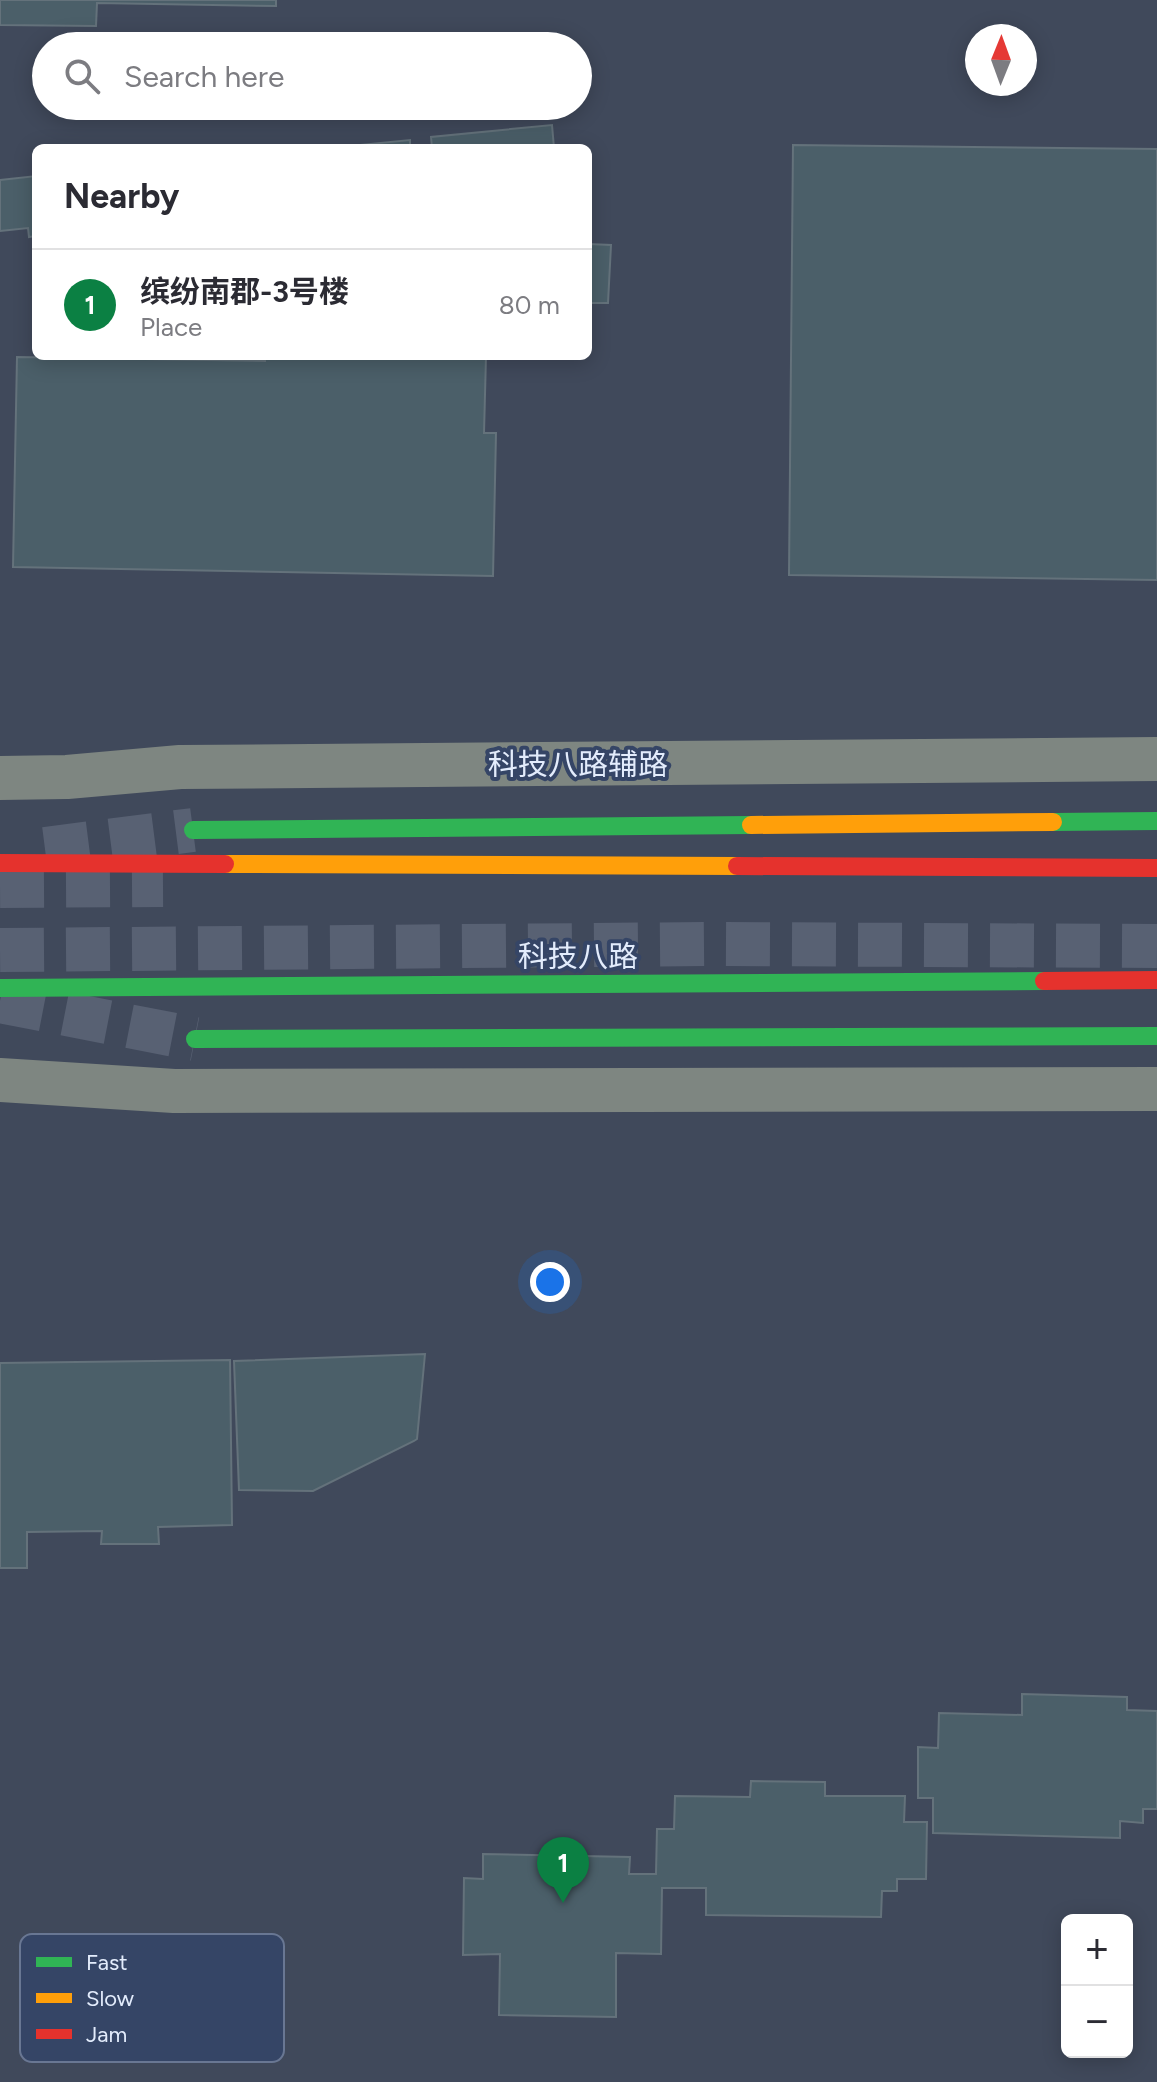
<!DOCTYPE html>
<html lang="en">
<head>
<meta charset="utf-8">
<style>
  body { margin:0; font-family:Figtree,"Noto Sans SC",sans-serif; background:#f7f7f7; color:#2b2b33 }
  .controls { position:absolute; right:24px; bottom:24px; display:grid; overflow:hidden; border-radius:12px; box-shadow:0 4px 20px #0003 }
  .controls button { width:72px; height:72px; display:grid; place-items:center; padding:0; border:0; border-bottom:2px solid #e1e1e2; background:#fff; color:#2b2b33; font:40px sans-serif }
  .compass { position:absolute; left:965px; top:24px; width:72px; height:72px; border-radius:50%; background:#fff; box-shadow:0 4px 20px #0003; rotate:1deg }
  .you { position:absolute; left:550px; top:1282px; width:28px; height:28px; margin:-20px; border:6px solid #fff; border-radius:50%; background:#1a73e8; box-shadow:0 0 0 12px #1a73e833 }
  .badge { display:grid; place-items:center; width:52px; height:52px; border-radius:50%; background:#0b8043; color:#fff; font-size:26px; font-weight:700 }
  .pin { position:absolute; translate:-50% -66px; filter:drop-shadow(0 2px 4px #0008) }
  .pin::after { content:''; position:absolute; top:42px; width:28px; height:24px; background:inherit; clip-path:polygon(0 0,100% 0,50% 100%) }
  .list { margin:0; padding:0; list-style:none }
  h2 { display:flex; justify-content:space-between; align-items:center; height:104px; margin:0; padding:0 32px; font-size:34px }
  h2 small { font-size:26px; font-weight:400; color:#7c7c81 }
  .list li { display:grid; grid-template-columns:52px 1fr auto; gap:24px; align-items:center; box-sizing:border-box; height:112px; padding:0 32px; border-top:2px solid #e1e1e2 }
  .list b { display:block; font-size:30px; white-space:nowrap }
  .list p { margin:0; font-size:26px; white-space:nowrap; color:#7c7c81 }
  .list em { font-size:26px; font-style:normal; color:#7c7c81 }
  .icon { flex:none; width:44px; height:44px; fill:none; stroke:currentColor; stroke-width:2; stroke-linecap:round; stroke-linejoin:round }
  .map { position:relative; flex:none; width:1157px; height:2082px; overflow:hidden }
  .search { position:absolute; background:#fff; box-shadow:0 4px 20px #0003; left:32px; top:32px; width:560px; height:88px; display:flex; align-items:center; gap:20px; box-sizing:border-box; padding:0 28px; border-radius:44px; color:#7c7c81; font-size:30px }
  .panel { position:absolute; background:#fff; box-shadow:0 4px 20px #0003; left:32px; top:144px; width:560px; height:216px; border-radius:12px }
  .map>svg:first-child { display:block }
</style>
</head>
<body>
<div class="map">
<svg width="1157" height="2082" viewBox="0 0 1157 2082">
  <rect width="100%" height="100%" fill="#40495b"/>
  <g fill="#4b5f69" stroke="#64727b" stroke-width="2">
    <polygon points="0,0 276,0 276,6 97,3 96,26 0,25"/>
    <polygon points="552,125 554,148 432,148 431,137"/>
    <polygon points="410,140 410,148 360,148 359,145"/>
    <polygon points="793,145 1157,149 1157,580 789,575"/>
    <polygon points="36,176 36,236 29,237 28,228 0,231 0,180"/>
    <polygon points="588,244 611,245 608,303 588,303"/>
    <polygon points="265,356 486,356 484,433 496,433 493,576 13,567 17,357 265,361"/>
    <polygon points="425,1354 417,1439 414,1441 313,1491 239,1490 234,1361"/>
    <polygon points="230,1360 232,1525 158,1527 159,1544 101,1544 102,1531 27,1532 27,1568 0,1568 0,1363"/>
    <polygon points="1022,1694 1127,1697 1127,1710 1157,1711 1157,1809 1143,1809 1143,1823 1120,1821 1120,1838 933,1833 933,1798 918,1798 918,1747 938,1748 939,1713 1022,1715"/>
    <polygon points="751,1781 825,1782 825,1796 905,1796 904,1822 927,1822 926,1879 897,1879 897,1891 882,1891 881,1917 706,1915 706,1888 662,1888 661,1954 616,1953 616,2017 499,2015 500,1954 463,1955 464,1878 483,1879 483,1854 630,1857 629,1874 656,1874 657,1829 674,1829 675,1796 750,1797"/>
  </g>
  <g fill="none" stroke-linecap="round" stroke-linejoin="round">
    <g stroke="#586173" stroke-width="44" stroke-dasharray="44 22" stroke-linecap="butt">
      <polyline points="45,849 193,830"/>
      <polyline points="0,886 163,885"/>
      <polyline points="0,950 708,944 1157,946"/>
      <polyline points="0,1001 195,1039"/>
    </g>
    <g stroke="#7e8681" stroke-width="44">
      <polyline points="0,778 67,777 180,767 1157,759"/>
      <polyline points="0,1080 174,1091 1157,1089"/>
    </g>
    <g stroke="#30b455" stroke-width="18">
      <polyline points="1053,822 1157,821"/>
      <polyline points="193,830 751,825"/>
      <polyline points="0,988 1044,981"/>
      <polyline points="195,1039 1157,1036"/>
    </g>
    <g stroke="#ff9f0a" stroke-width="18">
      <polyline points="751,825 1053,822"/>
      <polyline points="225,864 737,866"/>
    </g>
    <g stroke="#e5322d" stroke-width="18">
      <polyline points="0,863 225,864"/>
      <polyline points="737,866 1157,868"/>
      <polyline points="1044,981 1157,980"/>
    </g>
  </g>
  <g text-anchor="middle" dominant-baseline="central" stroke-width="8" stroke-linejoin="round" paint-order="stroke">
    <g font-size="30" fill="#e3ecfc" stroke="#354566">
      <text x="578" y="764">科技八路辅路</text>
      <text x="578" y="956">科技八路</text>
    </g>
  </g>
  <rect x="20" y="1934" width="264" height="128" rx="12" fill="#354566" stroke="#697793" stroke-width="2"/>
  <rect x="36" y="1957" width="36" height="10" fill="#30b455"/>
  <rect x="36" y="1993" width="36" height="10" fill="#ff9f0a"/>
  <rect x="36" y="2029" width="36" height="10" fill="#e5322d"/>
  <g font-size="22" fill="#e3ecfc">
    <text x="86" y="1970">Fast</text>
    <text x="86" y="2006">Slow</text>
    <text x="86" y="2042">Jam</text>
  </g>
</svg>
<div class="controls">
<button>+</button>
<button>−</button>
</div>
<svg class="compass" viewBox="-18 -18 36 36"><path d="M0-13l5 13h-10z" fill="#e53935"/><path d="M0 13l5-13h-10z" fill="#7c7c81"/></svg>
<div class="you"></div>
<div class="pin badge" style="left:563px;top:1903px">1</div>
<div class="search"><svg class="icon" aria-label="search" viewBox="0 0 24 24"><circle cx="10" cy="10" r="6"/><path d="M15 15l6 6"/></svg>Search here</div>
<section class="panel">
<h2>Nearby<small></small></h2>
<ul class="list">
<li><span class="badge">1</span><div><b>缤纷南郡-3号楼</b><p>Place</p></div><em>80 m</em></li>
</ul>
</section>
</div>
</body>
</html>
